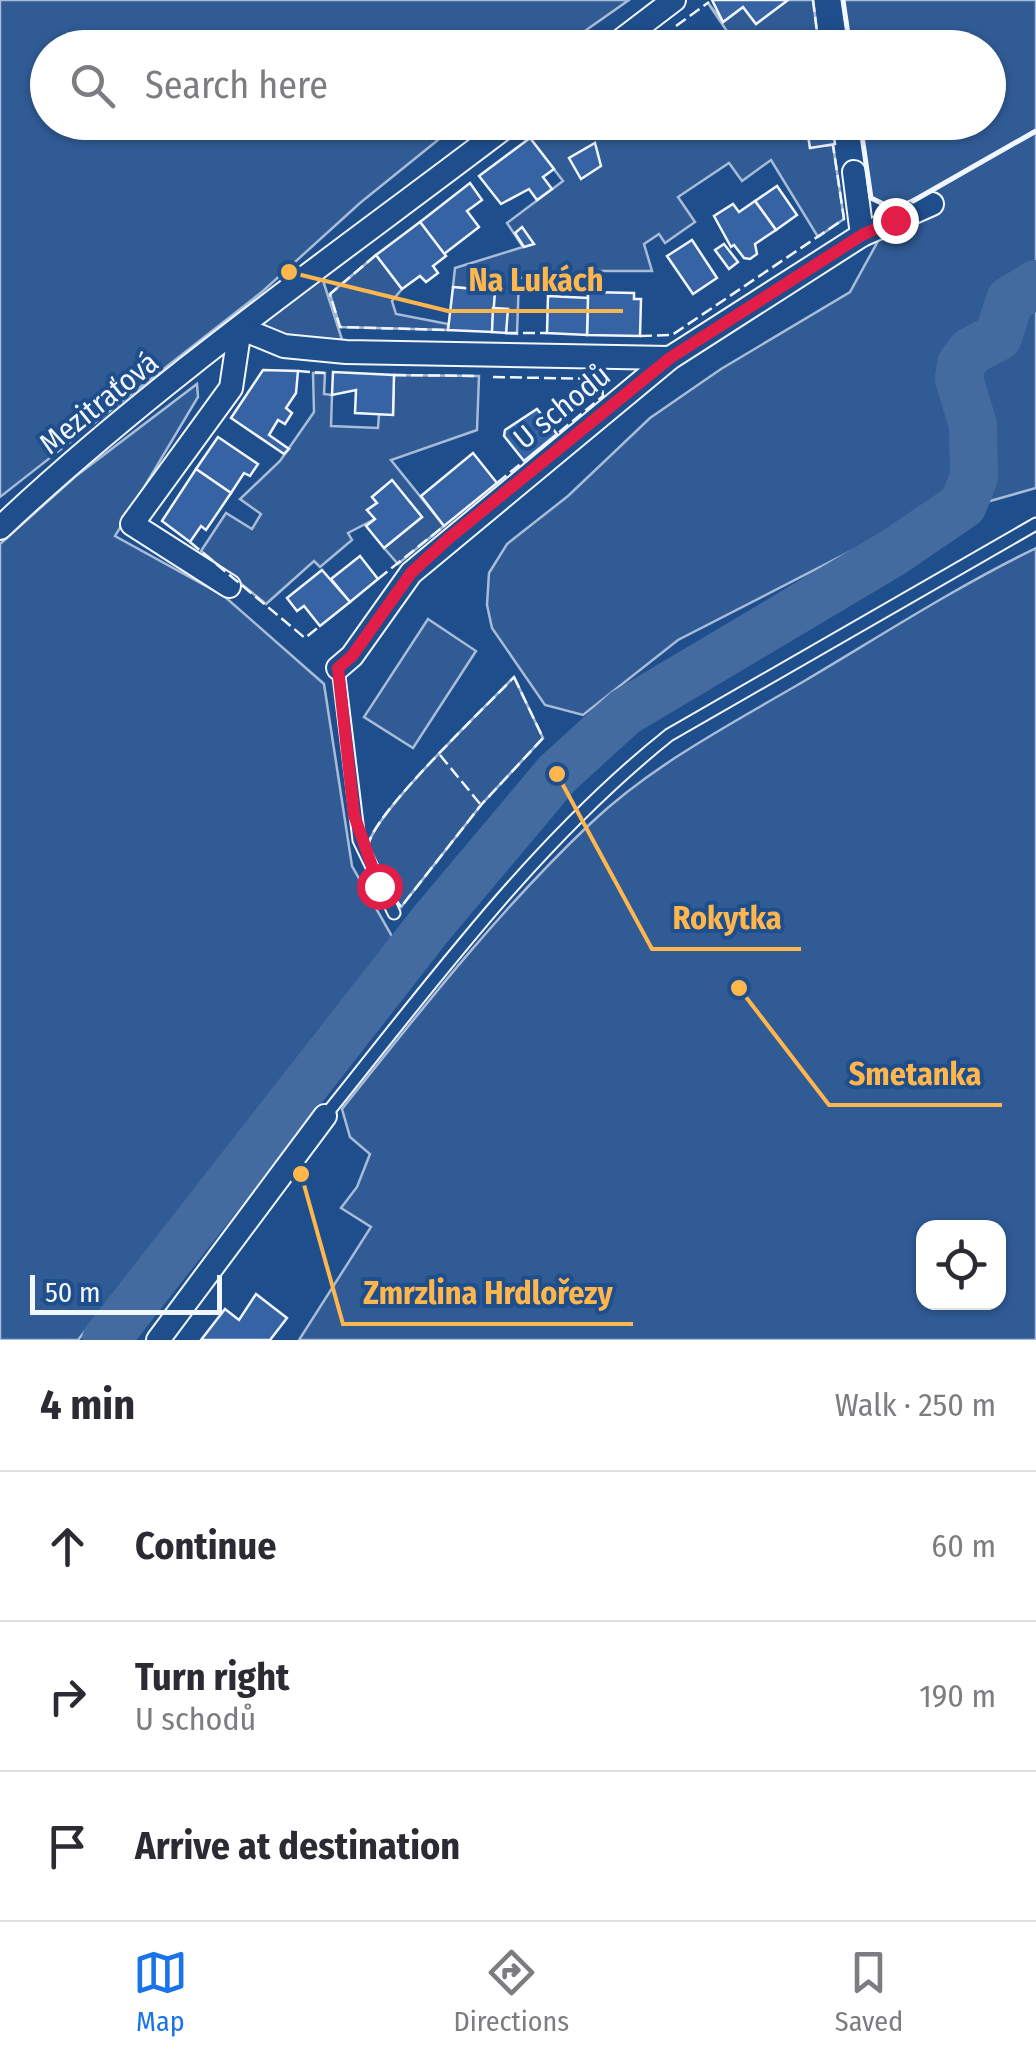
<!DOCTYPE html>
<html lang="en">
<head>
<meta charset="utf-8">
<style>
  body { margin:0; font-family:"Fira Sans Condensed",sans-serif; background:#f7f7f7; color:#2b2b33 }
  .controls { position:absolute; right:30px; bottom:30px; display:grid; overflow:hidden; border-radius:20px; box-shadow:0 2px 8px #0004 }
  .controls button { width:90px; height:90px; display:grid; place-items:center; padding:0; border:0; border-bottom:2px solid #e1e1e2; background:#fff; color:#2b2b33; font:50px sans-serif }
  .scale { position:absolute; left:30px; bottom:25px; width:192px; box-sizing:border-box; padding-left:10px; border:5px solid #f2f6ff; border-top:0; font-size:28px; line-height:35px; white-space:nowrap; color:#f2f6ff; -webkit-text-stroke:8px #1f4e8c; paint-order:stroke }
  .stop { position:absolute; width:30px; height:30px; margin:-22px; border:8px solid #e11d48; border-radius:50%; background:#fff }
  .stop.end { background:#e11d48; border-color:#fff; box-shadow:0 2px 10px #0008 }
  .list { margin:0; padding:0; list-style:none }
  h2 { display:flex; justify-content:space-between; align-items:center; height:130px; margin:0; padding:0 40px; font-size:42px }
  h2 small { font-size:32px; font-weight:400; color:#7c7c81 }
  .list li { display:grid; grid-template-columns:65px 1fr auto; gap:30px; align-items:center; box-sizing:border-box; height:150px; padding:0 40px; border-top:2px solid #e1e1e2 }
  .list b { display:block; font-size:38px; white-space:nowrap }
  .list p { margin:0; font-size:32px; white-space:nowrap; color:#7c7c81 }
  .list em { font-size:32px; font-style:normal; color:#7c7c81 }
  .icon { flex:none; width:55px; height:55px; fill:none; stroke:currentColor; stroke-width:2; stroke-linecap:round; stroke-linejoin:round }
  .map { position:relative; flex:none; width:1036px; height:1340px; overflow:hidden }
  .search { position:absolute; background:#fff; box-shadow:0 2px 8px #0004; left:30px; right:30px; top:30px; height:110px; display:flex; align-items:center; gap:25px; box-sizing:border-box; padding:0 35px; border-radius:55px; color:#7c7c81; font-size:38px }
  .sheet { height:580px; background:#fff }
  nav { display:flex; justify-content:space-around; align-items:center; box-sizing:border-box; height:140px; border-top:2px solid #e1e1e2; background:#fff; font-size:28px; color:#7c7c81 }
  nav a { display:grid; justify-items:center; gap:5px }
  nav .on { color:#1a73e8 }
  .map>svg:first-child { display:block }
</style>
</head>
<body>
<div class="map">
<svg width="1036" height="1340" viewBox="0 0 1036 1340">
  <rect width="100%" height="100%" fill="#1f4e8c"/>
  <g fill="#305b95" stroke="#a8bbd7" stroke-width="2.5" fill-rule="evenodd">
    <polygon points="0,0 629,0 562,47 48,48 48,122 459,123 360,203 263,291 0,497"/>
    <polygon points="788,0 813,0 819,47 730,47 735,43 708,3 723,22 743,7 756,24"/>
    <polygon points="842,0 1036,0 1036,488 898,527 678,640 583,715 545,705 492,628 487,605 489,573 507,544 568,496 650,418 721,369 850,292 894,212 871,198 860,123 988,122 988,48 849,47"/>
    <polygon points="551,123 612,123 623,136 640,123 806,123 810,147 833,145 844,219 818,237 771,160 742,181 729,163 678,197 695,222 665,243 659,234 644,244 652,271 590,271 589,278 519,278 517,334 506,333 507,310 493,308 494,291 453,287 455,268 523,247 507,223 563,181 530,138"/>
    <polygon points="376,255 402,289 392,301 396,314 448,324 448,330 340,327 330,294"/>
    <polygon points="319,268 346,352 240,328"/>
    <polygon points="313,373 325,373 324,394 332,395 331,426 378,428 379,414 393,414 394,375 479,376 477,430 391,460 444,526 398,564 384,548 422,517 392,481 372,497 377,503 367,510 375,519 348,533 352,540 320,567 314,561 266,604 201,551 226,513 252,529 261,514 240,499 280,461 314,412"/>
    <polygon points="197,384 198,397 115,536 224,596 324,684 352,866 394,940 78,1340 0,1340 0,544 76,476"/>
    <path d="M1036,548v792h-737l72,-113 -30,-19 16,-21 13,-33 -20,-17 -8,-28c78,-98 158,-200 249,-286 62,-59 142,-100 215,-143 76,-45 150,-93 230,-132zM924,1228h74v74h-74z"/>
    <polygon points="428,619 476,651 413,748 364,717"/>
    <path d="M514,677l29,61 -62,67 -80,102c-10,-15 -35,-43 -33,-61 5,-32 118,-140 146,-169z"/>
  </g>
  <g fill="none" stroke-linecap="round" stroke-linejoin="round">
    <polyline stroke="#446ba0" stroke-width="48" points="106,1340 431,924 557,774 625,712 894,552 963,505 974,477 973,425 959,379 961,364 971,351 998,337 1010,300 1036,284"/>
  </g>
  <g fill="#3563a3" stroke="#f2f6ff" stroke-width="2.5">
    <polygon points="712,0 788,0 756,24 743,7 723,22"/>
    <polygon points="806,122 832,122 835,144 810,148"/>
    <polygon points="530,138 554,169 543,177 552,189 537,200 529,189 501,204 479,176"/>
    <polygon points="595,143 601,166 581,179 569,158"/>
    <polygon points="470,183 482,200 467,211 479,227 444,254 420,222"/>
    <polygon points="777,186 797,215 776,230 755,201"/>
    <polygon points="755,201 776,230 755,244 757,254 750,259 744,258 734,245 731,247 714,216 733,204 739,212"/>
    <polygon points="420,222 446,256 433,266 438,273 426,282 420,276 402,289 376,255"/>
    <polygon points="522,227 534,244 524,247 515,233"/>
    <polygon points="692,240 717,278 693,294 667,256"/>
    <polygon points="724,244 738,262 729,269 715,250"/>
    <polygon points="453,287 495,291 492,332 448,330"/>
    <polygon points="588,292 634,293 634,299 641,299 640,336 587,335"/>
    <polygon points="548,296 588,298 587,335 547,333"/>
    <polygon points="493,308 508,309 506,333 492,332"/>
    <polygon points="263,370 298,371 296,393 286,408 292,413 285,424 278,420 269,435 289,449 284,454 231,418"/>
    <polygon points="333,372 394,375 393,415 355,413 356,390 332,395"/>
    <polygon points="537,409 557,434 524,461 504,436 505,430"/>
    <polygon points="218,437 258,464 250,476 244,473 231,493 196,469"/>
    <polygon points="473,453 497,483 444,526 421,496"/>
    <polygon points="196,469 231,493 206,530 201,526 190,542 162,521"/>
    <polygon points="392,480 422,517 384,548 366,526 375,519 367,510 377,503 372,497"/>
    <polygon points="360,556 378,579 350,602 331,579"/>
    <polygon points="322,570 350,602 320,626 304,606 297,611 287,598"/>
    <polygon points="256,1294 287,1318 270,1340 201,1340 225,1309 239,1320"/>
  </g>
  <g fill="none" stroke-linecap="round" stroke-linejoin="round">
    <defs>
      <g id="lane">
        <polyline points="338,668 359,840 394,913"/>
        <path d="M325,1116c107,-133 210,-274 344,-381l367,-211"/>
      </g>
      <g id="street">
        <polyline points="611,48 674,0"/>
        <polyline points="854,172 862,235"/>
        <path d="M0,528c158,-149 339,-274 512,-406"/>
        <polyline points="229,586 132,524 231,388 240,328 284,346 346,352 670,358"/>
        <polyline points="338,668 352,656 411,573 670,358 862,235 932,204"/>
        <polyline points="158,1340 325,1116"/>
      </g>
    </defs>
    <use href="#lane" stroke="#f2f6ff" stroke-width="15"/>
    <use href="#street" stroke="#f2f6ff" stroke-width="26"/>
    <use href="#lane" stroke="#1f4e8c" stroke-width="11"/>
    <use href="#street" stroke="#1f4e8c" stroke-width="22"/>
    <g stroke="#f2f6ff" stroke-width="2.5" stroke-dasharray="12 5" stroke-linecap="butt">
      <polyline points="813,0 819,48"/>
      <polyline points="676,26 709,2"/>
      <polyline points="530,138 551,122"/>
      <polyline points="376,255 330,294 340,327 448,330"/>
      <polyline points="506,333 547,333"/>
      <polyline points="640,336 672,335 844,219 833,145"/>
      <polyline points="298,371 325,373"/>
      <polyline points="394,375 479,376"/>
      <polyline points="493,377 601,379 603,396 557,434"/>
      <polyline points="497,483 524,461"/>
      <polyline points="190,542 305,638 320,626"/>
      <polyline points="378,579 444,526"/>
      <path d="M514,677l29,61 -62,67 -80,102c-10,-15 -35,-43 -33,-61 4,-32 119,-140 146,-169z"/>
      <polyline points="440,755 481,805"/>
    </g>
    <g stroke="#f2f6ff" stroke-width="5">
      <polyline points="843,0 850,48"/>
      <polyline points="860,122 871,198 896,210"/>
      <polyline points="913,201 1036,131"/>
    </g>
  </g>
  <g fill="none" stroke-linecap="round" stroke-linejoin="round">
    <polyline stroke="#e11d48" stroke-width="12" points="379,886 354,815 338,668 352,656 411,573 449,538 670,358 862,235 895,220"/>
  </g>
  <g text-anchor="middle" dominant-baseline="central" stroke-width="8" stroke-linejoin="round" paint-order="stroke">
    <g font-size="30" fill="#f2f6ff" stroke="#1f4e8c">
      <text transform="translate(99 403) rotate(-39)">Mezitraťová</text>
      <text transform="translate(562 407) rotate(-39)">U schodů</text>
    </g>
  </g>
  <path fill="none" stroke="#ffb74d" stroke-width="4" d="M289 272L448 311H623M557 774L652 949H801M739 988L829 1105H1002M301 1174L343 1324H633"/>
  <g fill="#ffb74d" stroke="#1f4e8c" stroke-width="4">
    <circle cx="289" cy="272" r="10"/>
    <circle cx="557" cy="774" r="10"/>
    <circle cx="739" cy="988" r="10"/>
    <circle cx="301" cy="1174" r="10"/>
  </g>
  <g font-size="32" text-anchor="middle" font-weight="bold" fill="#ffb74d" stroke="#1f4e8c" stroke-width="8" stroke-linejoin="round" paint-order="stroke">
    <text x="536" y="291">Na Lukách</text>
    <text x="727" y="929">Rokytka</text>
    <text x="915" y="1085">Smetanka</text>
    <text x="488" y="1304">Zmrzlina Hrdlořezy</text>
  </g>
</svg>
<div class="controls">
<button><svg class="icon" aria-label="locate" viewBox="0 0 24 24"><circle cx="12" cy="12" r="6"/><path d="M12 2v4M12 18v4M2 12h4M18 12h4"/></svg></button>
</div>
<div class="scale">50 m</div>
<div class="stop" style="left:379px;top:886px"></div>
<div class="stop end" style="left:895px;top:220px"></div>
<div class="search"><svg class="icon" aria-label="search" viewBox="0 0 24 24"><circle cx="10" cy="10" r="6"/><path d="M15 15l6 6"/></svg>Search here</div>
</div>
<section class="sheet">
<h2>4 min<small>Walk · 250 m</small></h2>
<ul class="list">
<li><svg class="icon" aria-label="ahead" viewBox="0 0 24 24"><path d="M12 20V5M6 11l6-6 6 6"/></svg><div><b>Continue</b></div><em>60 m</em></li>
<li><svg class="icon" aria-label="right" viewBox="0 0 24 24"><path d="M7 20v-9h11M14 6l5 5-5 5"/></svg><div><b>Turn right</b><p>U schodů</p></div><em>190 m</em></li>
<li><svg class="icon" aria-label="arrive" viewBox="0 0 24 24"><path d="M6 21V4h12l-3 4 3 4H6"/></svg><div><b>Arrive at destination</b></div></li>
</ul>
</section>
<nav>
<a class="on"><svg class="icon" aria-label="map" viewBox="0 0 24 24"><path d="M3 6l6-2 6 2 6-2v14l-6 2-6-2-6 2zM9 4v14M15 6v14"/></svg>Map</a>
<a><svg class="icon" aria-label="directions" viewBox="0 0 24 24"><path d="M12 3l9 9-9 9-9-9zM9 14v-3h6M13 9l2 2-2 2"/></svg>Directions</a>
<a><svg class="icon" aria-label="saved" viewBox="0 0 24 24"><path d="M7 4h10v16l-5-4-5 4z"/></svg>Saved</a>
</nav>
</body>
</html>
